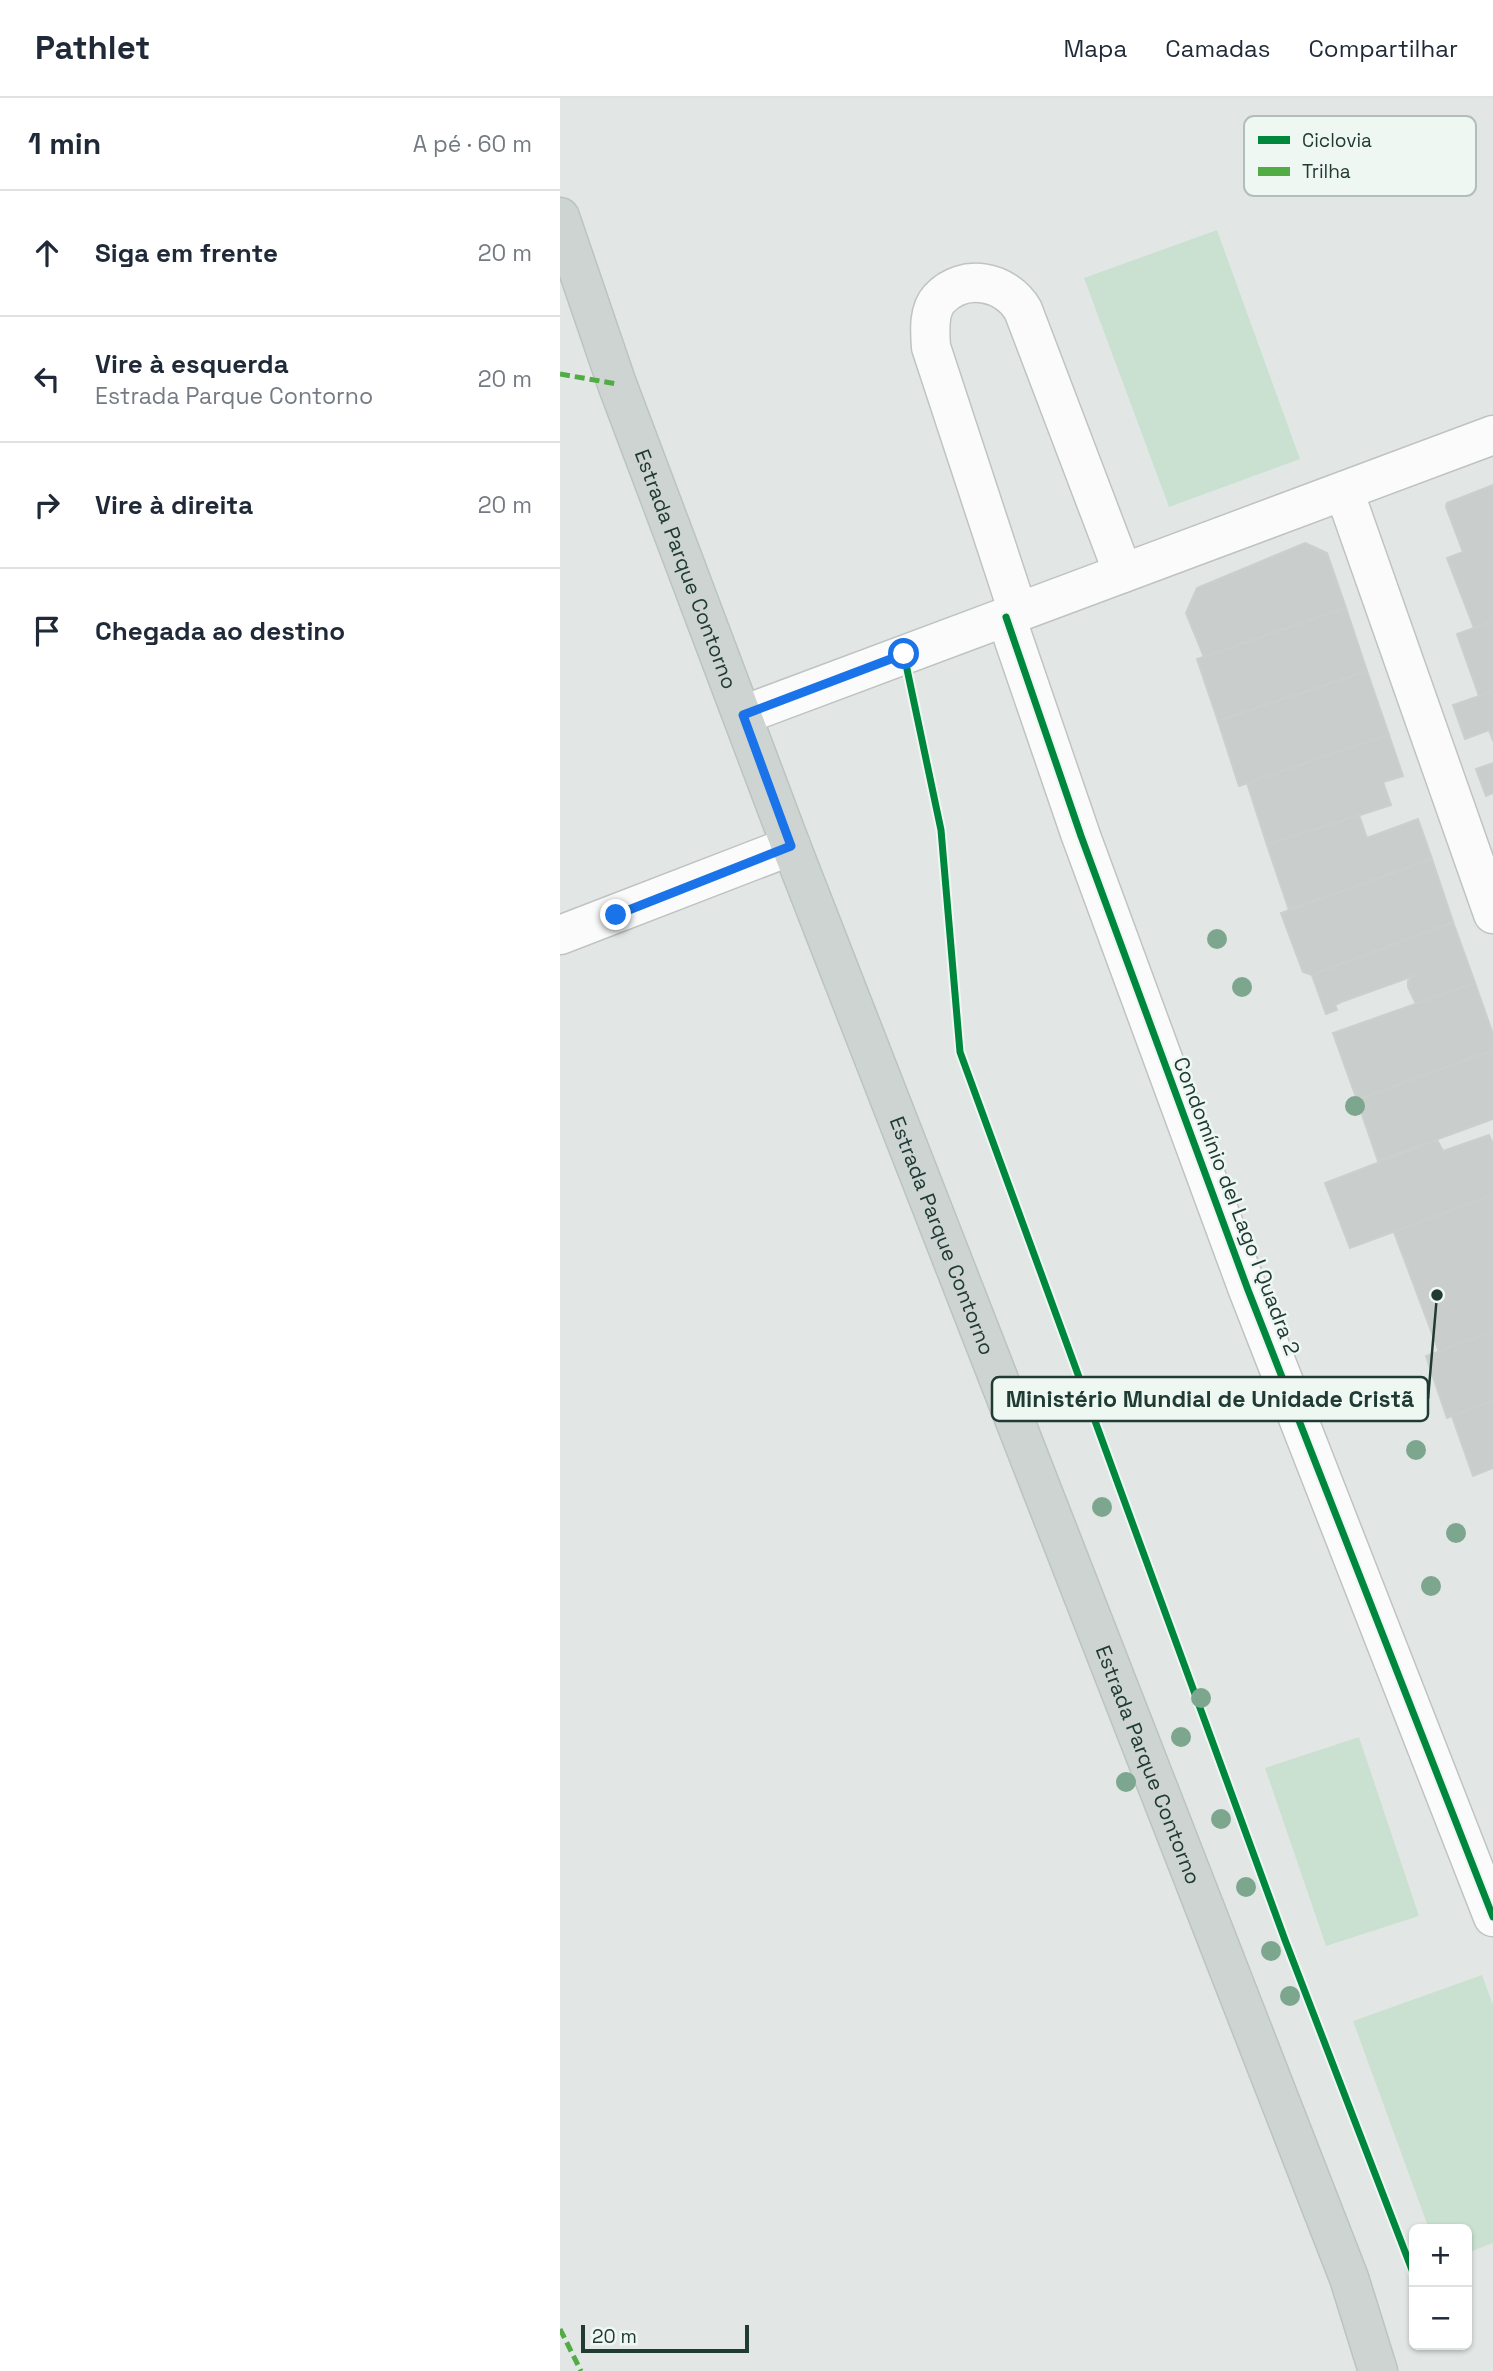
<!DOCTYPE html>
<html lang="pt">
<head>
<meta charset="utf-8">
<style>
  body { margin:0; font-family:"Space Grotesk",sans-serif; background:#f2f2f3; color:#1f2937 }
  .controls { position:absolute; right:21px; bottom:21px; display:grid; overflow:hidden; border-radius:10px; box-shadow:0 2px 5px #0004 }
  .controls button { width:63px; height:63px; display:grid; place-items:center; padding:0; border:0; border-bottom:2px solid #e0e1e3; background:#fff; color:#1f2937; font:35px sans-serif }
  .scale { position:absolute; left:21px; bottom:18px; width:168px; box-sizing:border-box; padding-left:7px; border:4px solid #203a34; border-top:0; font-size:19px; line-height:24px; white-space:nowrap; color:#203a34; -webkit-text-stroke:5px #eff7f3; paint-order:stroke }
  .stop { position:absolute; width:21px; height:21px; margin:-16px; border:5px solid #1a73e8; border-radius:50%; background:#fff }
  .stop.end { background:#1a73e8; border-color:#fff; box-shadow:0 2px 7px #0008 }
  .list { margin:0; padding:0; list-style:none }
  h2 { display:flex; justify-content:space-between; align-items:center; height:91px; margin:0; padding:0 28px; font-size:30px }
  h2 small { font-size:23px; font-weight:400; color:#747a83 }
  .list li { display:grid; grid-template-columns:46px 1fr auto; gap:21px; align-items:center; box-sizing:border-box; height:126px; padding:0 28px; border-top:2px solid #e0e1e3 }
  .list b { display:block; font-size:26px; white-space:nowrap }
  .list p { margin:0; font-size:23px; white-space:nowrap; color:#747a83 }
  .list em { font-size:23px; font-style:normal; color:#747a83 }
  .icon { flex:none; width:38px; height:38px; fill:none; stroke:currentColor; stroke-width:2; stroke-linecap:round; stroke-linejoin:round }
  .map { position:relative; flex:none; width:933px; height:2273px; overflow:hidden }
  header { display:flex; align-items:center; gap:42px; box-sizing:border-box; height:98px; padding:0 35px; background:#fff; border-bottom:2px solid #e0e1e3 }
  header strong { font-size:33px }
  nav { display:flex; gap:38px; margin-inline-start:auto; font-size:24px }
  main { display:flex }
  aside { flex:1; background:#fff }
  .map>svg:first-child { display:block }
</style>
</head>
<body>
<header>
<strong>Pathlet</strong>
<nav><a>Mapa</a><a>Camadas</a><a>Compartilhar</a></nav>
</header>
<main>
<aside>
<h2>1 min<small>A pé · 60 m</small></h2>
<ul class="list">
<li><svg class="icon" aria-label="ahead" viewBox="0 0 24 24"><path d="M12 20V5M6 11l6-6 6 6"/></svg><div><b>Siga em frente</b></div><em>20 m</em></li>
<li><svg class="icon" aria-label="left" viewBox="0 0 24 24"><path d="M17 20v-9H6M10 6l-5 5 5 5"/></svg><div><b>Vire à esquerda</b><p>Estrada Parque Contorno</p></div><em>20 m</em></li>
<li><svg class="icon" aria-label="right" viewBox="0 0 24 24"><path d="M7 20v-9h11M14 6l5 5-5 5"/></svg><div><b>Vire à direita</b></div><em>20 m</em></li>
<li><svg class="icon" aria-label="arrive" viewBox="0 0 24 24"><path d="M6 21V4h12l-3 4 3 4H6"/></svg><div><b>Chegada ao destino</b></div></li>
</ul>
</aside>
<div class="map">
<svg width="933" height="2273" viewBox="0 0 933 2273">
  <rect width="100%" height="100%" fill="#e2e7e5"/>
  <g fill="#cae1d2">
    <polygon points="657,132 740,361 609,409 524,180"/>
    <polygon points="799,1639 859,1818 766,1848 705,1670"/>
    <polygon points="922,1877 933,1907 933,2145 907,2155 907,2131 869,2131 793,1923"/>
  </g>
  <g fill="#c9cecc" stroke="#cad0ce" stroke-width="2">
    <polygon points="933,387 933,523 914,530 887,460 903,454 886,409 887,405"/>
    <polygon points="745,445 767,455 786,510 644,559 626,515 637,490"/>
    <polygon points="786,510 807,573 658,623 637,561"/>
    <polygon points="933,523 933,593 919,598 897,536"/>
    <polygon points="807,573 829,637 679,688 658,623"/>
    <polygon points="933,593 933,643 929,632 905,641 893,607"/>
    <polygon points="829,637 843,678 823,684 831,707 707,747 687,685"/>
    <polygon points="933,665 933,695 926,698 916,671"/>
    <polygon points="799,717 807,740 858,721 872,761 729,812 707,747"/>
    <polygon points="872,761 893,824 752,877 743,874 721,815"/>
    <polygon points="893,824 915,885 856,906 848,889 848,883 856,877 781,904 775,907 777,912 766,916 752,877"/>
    <polygon points="915,885 933,936 933,952 797,1002 773,935"/>
    <polygon points="933,952 933,1021 818,1063 797,1002"/>
    <polygon points="929,1037 933,1046 933,1097 790,1150 765,1085 877,1042 883,1053"/>
    <polygon points="933,1097 933,1234 879,1254 834,1134"/>
    <polygon points="933,1234 933,1303 887,1320 866,1258"/>
    <polygon points="933,1303 933,1370 913,1378 892,1318"/>
  </g>
  <g fill="none" stroke-linecap="round" stroke-linejoin="round">
    <defs>
      <g id="minor">
        <polyline points="784,393 933,816"/>
        <path d="M458,514l-87,-265c-1,-15 -3,-36 8,-48 25,-27 67,-18 84,11l100,263"/>
        <polyline points="446,519 521,738 688,1192 933,1819"/>
        <polyline points="183,617 933,337"/>
        <polyline points="0,837 231,748"/>
      </g>
      <g id="major">
        <path id="s1" d="M0,119l57,167 174,462 558,1432 29,93"/>
      </g>
    </defs>
    <use href="#minor" stroke="#bfc4c2" stroke-width="41"/>
    <use href="#major" stroke="#bbc4c1" stroke-width="41"/>
    <use href="#minor" stroke="#fbfbfb" stroke-width="38"/>
    <use href="#major" stroke="#cdd4d2" stroke-width="38"/>
    <g stroke="#52ac45" stroke-width="5" stroke-dasharray="10 5" stroke-linecap="butt">
      <polyline points="0,276 57,286"/>
      <polyline points="0,2231 21,2273"/>
    </g>
    <defs>
      <g id="cycleway">
        <polyline points="446,519 521,738 688,1192 933,1819"/>
        <polyline points="344,557 381,732 400,954 725,1842 854,2177"/>
      </g>
    </defs>
    <use href="#cycleway" stroke="#eff7f3" stroke-width="11"/>
    <use href="#cycleway" stroke="#00873e" stroke-width="7"/>
  </g>
  <g fill="#7da68f">
    <circle cx="657" cy="841" r="10"/>
    <circle cx="682" cy="889" r="10"/>
    <circle cx="795" cy="1008" r="10"/>
    <circle cx="856" cy="1352" r="10"/>
    <circle cx="542" cy="1409" r="10"/>
    <circle cx="896" cy="1435" r="10"/>
    <circle cx="871" cy="1488" r="10"/>
    <circle cx="641" cy="1600" r="10"/>
    <circle cx="621" cy="1639" r="10"/>
    <circle cx="566" cy="1684" r="10"/>
    <circle cx="661" cy="1721" r="10"/>
    <circle cx="686" cy="1789" r="10"/>
    <circle cx="711" cy="1853" r="10"/>
    <circle cx="730" cy="1898" r="10"/>
  </g>
  <g fill="none" stroke-linecap="round" stroke-linejoin="round">
    <polyline stroke="#1a73e8" stroke-width="9" points="56,817 231,748 183,617 344,556"/>
  </g>
  <g text-anchor="middle" dominant-baseline="central" stroke-width="5" stroke-linejoin="round" paint-order="stroke">
    <g font-size="21" fill="#203a34" stroke="#eff7f3">
      <text stroke="none"><textPath href="#s1" startOffset="374">Estrada Parque Contorno</textPath></text>
      <text transform="translate(677 1108) rotate(69)">Condomínio del Lago I Quadra 2</text>
      <text stroke="none"><textPath href="#s1" startOffset="1088">Estrada Parque Contorno</textPath></text>
      <text stroke="none"><textPath href="#s1" startOffset="1656">Estrada Parque Contorno</textPath></text>
    </g>
  </g>
  <rect x="684" y="18" width="232" height="80" rx="10" fill="#eff7f3" stroke="#b1beba" stroke-width="2"/>
  <rect x="698" y="38" width="32" height="8" fill="#00873e"/>
  <rect x="698" y="69" width="32" height="9" fill="#52ac45"/>
  <g font-size="19" fill="#203a34">
    <text x="742" y="49">Ciclovia</text>
    <text x="742" y="80">Trilha</text>
  </g>
  <path fill="none" stroke="#203a34" stroke-width="2.5" d="M877 1197L868 1301"/>
  <circle fill="#203a34" stroke="#eff7f3" stroke-width="2.5" cx="877" cy="1197" r="7"/>
  <rect fill="#eff7f3" stroke="#203a34" stroke-width="2.5" x="432" y="1279" width="436" height="44" rx="7"/>
  <g font-size="23" text-anchor="middle" font-weight="bold" fill="#203a34">
    <text x="650" y="1309">Ministério Mundial de Unidade Cristã</text>
  </g>
</svg>
<div class="controls">
<button>+</button>
<button>−</button>
</div>
<div class="scale">20 m</div>
<div class="stop" style="left:344px;top:556px"></div>
<div class="stop end" style="left:56px;top:817px"></div>
</div>
</main>
</body>
</html>
